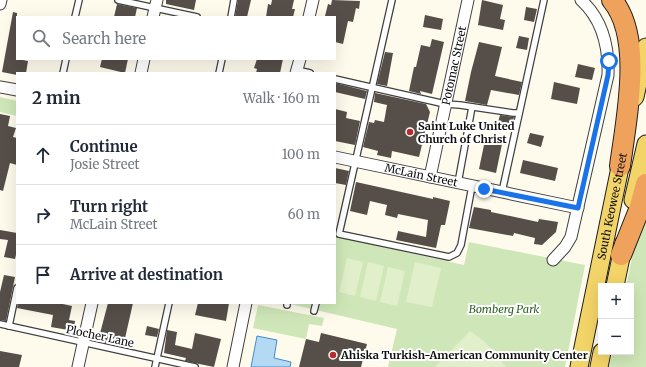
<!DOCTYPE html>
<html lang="en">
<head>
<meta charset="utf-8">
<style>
  body { margin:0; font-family:Merriweather,serif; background:#f6f6f7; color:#1f2937 }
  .controls { position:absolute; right:12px; bottom:12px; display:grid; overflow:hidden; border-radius:0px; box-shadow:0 4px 16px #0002 }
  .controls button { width:36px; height:36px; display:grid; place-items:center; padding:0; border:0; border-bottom:1px solid #e0e1e3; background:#fff; color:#1f2937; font:20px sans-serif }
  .stop { position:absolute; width:12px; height:12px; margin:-9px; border:3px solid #1a73e8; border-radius:50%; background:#fff }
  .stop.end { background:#1a73e8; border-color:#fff; box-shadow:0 1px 4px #0008 }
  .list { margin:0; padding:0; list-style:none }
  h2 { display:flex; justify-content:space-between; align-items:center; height:52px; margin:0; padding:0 16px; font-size:17px }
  h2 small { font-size:13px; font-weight:400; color:#747a83 }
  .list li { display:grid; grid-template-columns:26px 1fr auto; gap:12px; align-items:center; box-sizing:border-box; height:60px; padding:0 16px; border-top:1px solid #e0e1e3 }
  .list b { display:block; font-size:15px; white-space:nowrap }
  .list p { margin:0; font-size:13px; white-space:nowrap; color:#747a83 }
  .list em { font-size:13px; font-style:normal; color:#747a83 }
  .icon { flex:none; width:22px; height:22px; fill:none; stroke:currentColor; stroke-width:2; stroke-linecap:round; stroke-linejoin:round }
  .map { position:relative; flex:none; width:646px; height:367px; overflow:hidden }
  .search { position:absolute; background:#fff; box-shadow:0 4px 16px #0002; left:16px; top:16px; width:320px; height:44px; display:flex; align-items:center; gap:10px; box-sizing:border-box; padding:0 14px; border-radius:0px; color:#747a83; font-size:15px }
  .panel { position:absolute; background:#fff; box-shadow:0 4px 16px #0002; left:16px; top:72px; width:320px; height:232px; border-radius:0px }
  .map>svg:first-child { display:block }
</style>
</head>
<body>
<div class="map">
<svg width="646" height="367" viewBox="0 0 646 367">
  <rect width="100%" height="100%" fill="#fefbed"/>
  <g fill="#cfe7b8">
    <polygon points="0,97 17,101 17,116 0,112"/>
    <polygon points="646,200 646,367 609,367 612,352 631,352 631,286 626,286 636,239"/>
    <polygon points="335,236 464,265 469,242 585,265 565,367 388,367 397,329 286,303 335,303"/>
    <polygon points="258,305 324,318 322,326 309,324 306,339 253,328"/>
  </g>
  <g fill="#e1efca">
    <polygon points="347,258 363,262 355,296 339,292"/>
    <polygon points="368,262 384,266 376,301 360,297"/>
    <polygon points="415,262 441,268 432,307 406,302"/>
    <polygon points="388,267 405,271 397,306 380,302"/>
    <polygon points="470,331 484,341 506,367 435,367"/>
  </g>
  <polygon fill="#b4daf3" stroke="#3e8dc8" points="257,336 277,340 274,358 291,362 290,367 251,367"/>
  <g fill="#554e49">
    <polygon points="166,0 196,0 194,10 166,4"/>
    <polygon points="238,0 251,0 247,17 235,17"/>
    <polygon points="272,0 294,0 292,9 295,9 293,17 266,17 268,4 271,5"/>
    <polygon points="332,0 360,1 359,9 356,8 353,22 348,21 343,44 335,42 335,17 325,16 328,4 331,5"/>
    <polygon points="482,0 503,5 500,19 505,20 503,30 478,25"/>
    <polygon points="117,4 137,8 135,17 114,17"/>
    <polygon points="526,7 537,9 534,22 524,20"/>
    <polygon points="13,12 17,13 17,59 28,61 26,73 17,73 17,75 2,72"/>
    <polygon points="425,15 443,19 441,30 423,27"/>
    <polygon points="519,36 529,38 527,50 516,48"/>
    <polygon points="432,39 444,42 432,94 420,91 421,94 409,91 414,67 416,67 421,45 430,47"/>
    <polygon points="479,42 502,47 495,76 522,82 519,95 491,90 487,105 465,101 471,72"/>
    <polygon points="385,52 393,53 387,86 377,84"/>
    <polygon points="102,59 128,59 125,73 100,67"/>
    <polygon points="257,59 283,59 280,73 256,73 257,69 254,68"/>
    <polygon points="578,64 595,68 592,80 575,77"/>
    <polygon points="554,82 580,88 577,104 551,99"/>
    <polygon points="335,83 367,91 365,99 335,92"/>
    <polygon points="375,93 426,104 430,112 419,157 392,151 391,158 377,155 378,151 363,147 369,122 374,123 375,120 384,122 387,105 374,102"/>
    <polygon points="335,109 347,112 346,118 360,121 355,145 335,141"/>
    <polygon points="0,114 10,116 8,126 16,128 13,137 17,138 17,165 10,163 3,191 0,190"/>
    <polygon points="500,115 514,117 511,129 497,126"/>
    <polygon points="530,133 544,136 541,147 527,143"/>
    <polygon points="485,140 502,144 496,173 479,169"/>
    <polygon points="523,160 558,168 555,181 520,173"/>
    <polygon points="335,168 349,171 346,185 335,183"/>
    <polygon points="356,182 433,199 433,197 450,201 445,225 441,225 436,248 396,240 398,231 426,237 428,220 398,214 397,218 385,215 387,205 370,201 367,215 350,211"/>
    <polygon points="474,207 491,210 491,212 538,222 539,219 558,222 556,232 542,245 534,244 535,238 514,233 513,236 469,228"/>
    <polygon points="0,230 17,233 17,251 15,259 4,257 8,240 0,239"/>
    <polygon points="4,275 15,277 6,321 0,320 0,292"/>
    <polygon points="18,303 58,303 72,306 69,320 75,321 74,331 51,327 53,315 17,308"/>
    <polygon points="108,303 133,303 123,347 98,341"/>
    <polygon points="198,303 229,303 226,321 195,315"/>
    <polygon points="147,326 159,329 157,337 145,335"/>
    <polygon points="167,330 177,332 175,345 192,349 195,333 221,339 214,367 185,361 186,358 164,353"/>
    <polygon points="321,333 367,344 361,367 299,367 306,339 319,342"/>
    <polygon points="0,351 22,355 19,367 0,367"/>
  </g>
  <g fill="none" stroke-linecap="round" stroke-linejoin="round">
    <defs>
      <g id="service">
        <polyline points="118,0 197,17"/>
        <polyline points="392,0 339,234 449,257 457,253 461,245 472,186"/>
        <polyline points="75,17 79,0"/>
        <polyline points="231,17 234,0"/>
        <polyline points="297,70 310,73"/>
        <polyline points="63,73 66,59"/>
        <polyline points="219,73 222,59"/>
        <polyline points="335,79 445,104 460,105 513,113 519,113"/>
        <polyline points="458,183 472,107"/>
        <polyline points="502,192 544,0"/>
        <polyline points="287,305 287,303"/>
        <polyline points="314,311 316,303"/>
        <polyline points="0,324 195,367"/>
        <polyline points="9,326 17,288"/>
        <polyline points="155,367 169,303"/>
      </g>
      <g id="minor">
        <polyline points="0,4 1,0"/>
        <polyline points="153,17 157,0"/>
        <polyline points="309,17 313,0"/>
        <polyline points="141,73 144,59"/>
        <polyline points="296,73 300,59"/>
        <polyline points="0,87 17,90"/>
        <path id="s1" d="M335,157l243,51"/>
        <path id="s2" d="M430,177l38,-177"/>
        <path d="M553,260l12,-13 6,-10 37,-162c1,-29 -5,-55 -27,-75"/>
        <polyline points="78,367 92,303"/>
        <polyline points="233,367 246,303"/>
      </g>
      <g id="primary">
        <polyline points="635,97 646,47"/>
        <polyline points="633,200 646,144"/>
        <polyline points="615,286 624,243"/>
        <path id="s3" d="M579,367l44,-214"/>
        <polyline points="599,367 602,352"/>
      </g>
      <g id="motorway">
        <path d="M612,0c32,38 14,120 8,166"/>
        <polyline points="621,255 639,210 646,184"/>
      </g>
    </defs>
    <use href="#service" stroke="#404040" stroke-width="8"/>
    <use href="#minor" stroke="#404040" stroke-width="13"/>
    <use href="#primary" stroke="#1e1e1e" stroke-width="19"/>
    <use href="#motorway" stroke="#1e1e1e" stroke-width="22"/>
    <use href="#service" stroke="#fff" stroke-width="5.5"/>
    <use href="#minor" stroke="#fff" stroke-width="11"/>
    <use href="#primary" stroke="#f3d468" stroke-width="17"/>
    <use href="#motorway" stroke="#eea25b" stroke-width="20"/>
  </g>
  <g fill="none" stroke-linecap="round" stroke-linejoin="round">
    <polyline stroke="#1a73e8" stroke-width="5" points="484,189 578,208 608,75 609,61"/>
  </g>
  <g fill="#b72a2e" stroke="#fff" stroke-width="1.5">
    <circle cx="410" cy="132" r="4"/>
    <circle cx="333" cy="355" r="4"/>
  </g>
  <g text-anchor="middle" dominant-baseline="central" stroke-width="4" stroke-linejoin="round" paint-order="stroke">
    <g font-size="11" fill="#0d0d0d" stroke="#fff">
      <text stroke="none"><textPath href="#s2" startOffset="114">Potomac Street</textPath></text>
      <text stroke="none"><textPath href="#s1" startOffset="88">McLain Street</textPath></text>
      <text stroke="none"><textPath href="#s3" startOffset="164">South Keowee Street</textPath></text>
      <text transform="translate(100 336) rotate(12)">Plocher Lane</text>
    </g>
    <g font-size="11" font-weight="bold" fill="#0d0d0d" stroke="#fff" text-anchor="start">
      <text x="418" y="126">Saint Luke United<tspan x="418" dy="13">Church of Christ</tspan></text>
      <text x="341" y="355">Ahiska Turkish-American Community Center</text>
    </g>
    <g font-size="11" font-style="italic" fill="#2c6120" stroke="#fff">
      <text x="504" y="309">Bomberg Park</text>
    </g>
  </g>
</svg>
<div class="controls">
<button>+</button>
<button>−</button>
</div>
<div class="stop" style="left:609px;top:61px"></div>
<div class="stop end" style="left:484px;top:189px"></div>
<div class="search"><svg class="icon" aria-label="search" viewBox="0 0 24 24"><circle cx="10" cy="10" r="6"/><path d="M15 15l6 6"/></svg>Search here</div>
<section class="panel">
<h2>2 min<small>Walk · 160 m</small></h2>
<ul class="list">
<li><svg class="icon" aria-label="ahead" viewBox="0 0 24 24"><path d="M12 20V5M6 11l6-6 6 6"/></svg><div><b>Continue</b><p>Josie Street</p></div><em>100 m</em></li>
<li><svg class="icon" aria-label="right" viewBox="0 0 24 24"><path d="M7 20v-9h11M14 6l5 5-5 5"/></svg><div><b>Turn right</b><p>McLain Street</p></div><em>60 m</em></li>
<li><svg class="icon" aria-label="arrive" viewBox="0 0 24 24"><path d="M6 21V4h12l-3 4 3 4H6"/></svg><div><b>Arrive at destination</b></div></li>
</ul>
</section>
</div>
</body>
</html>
